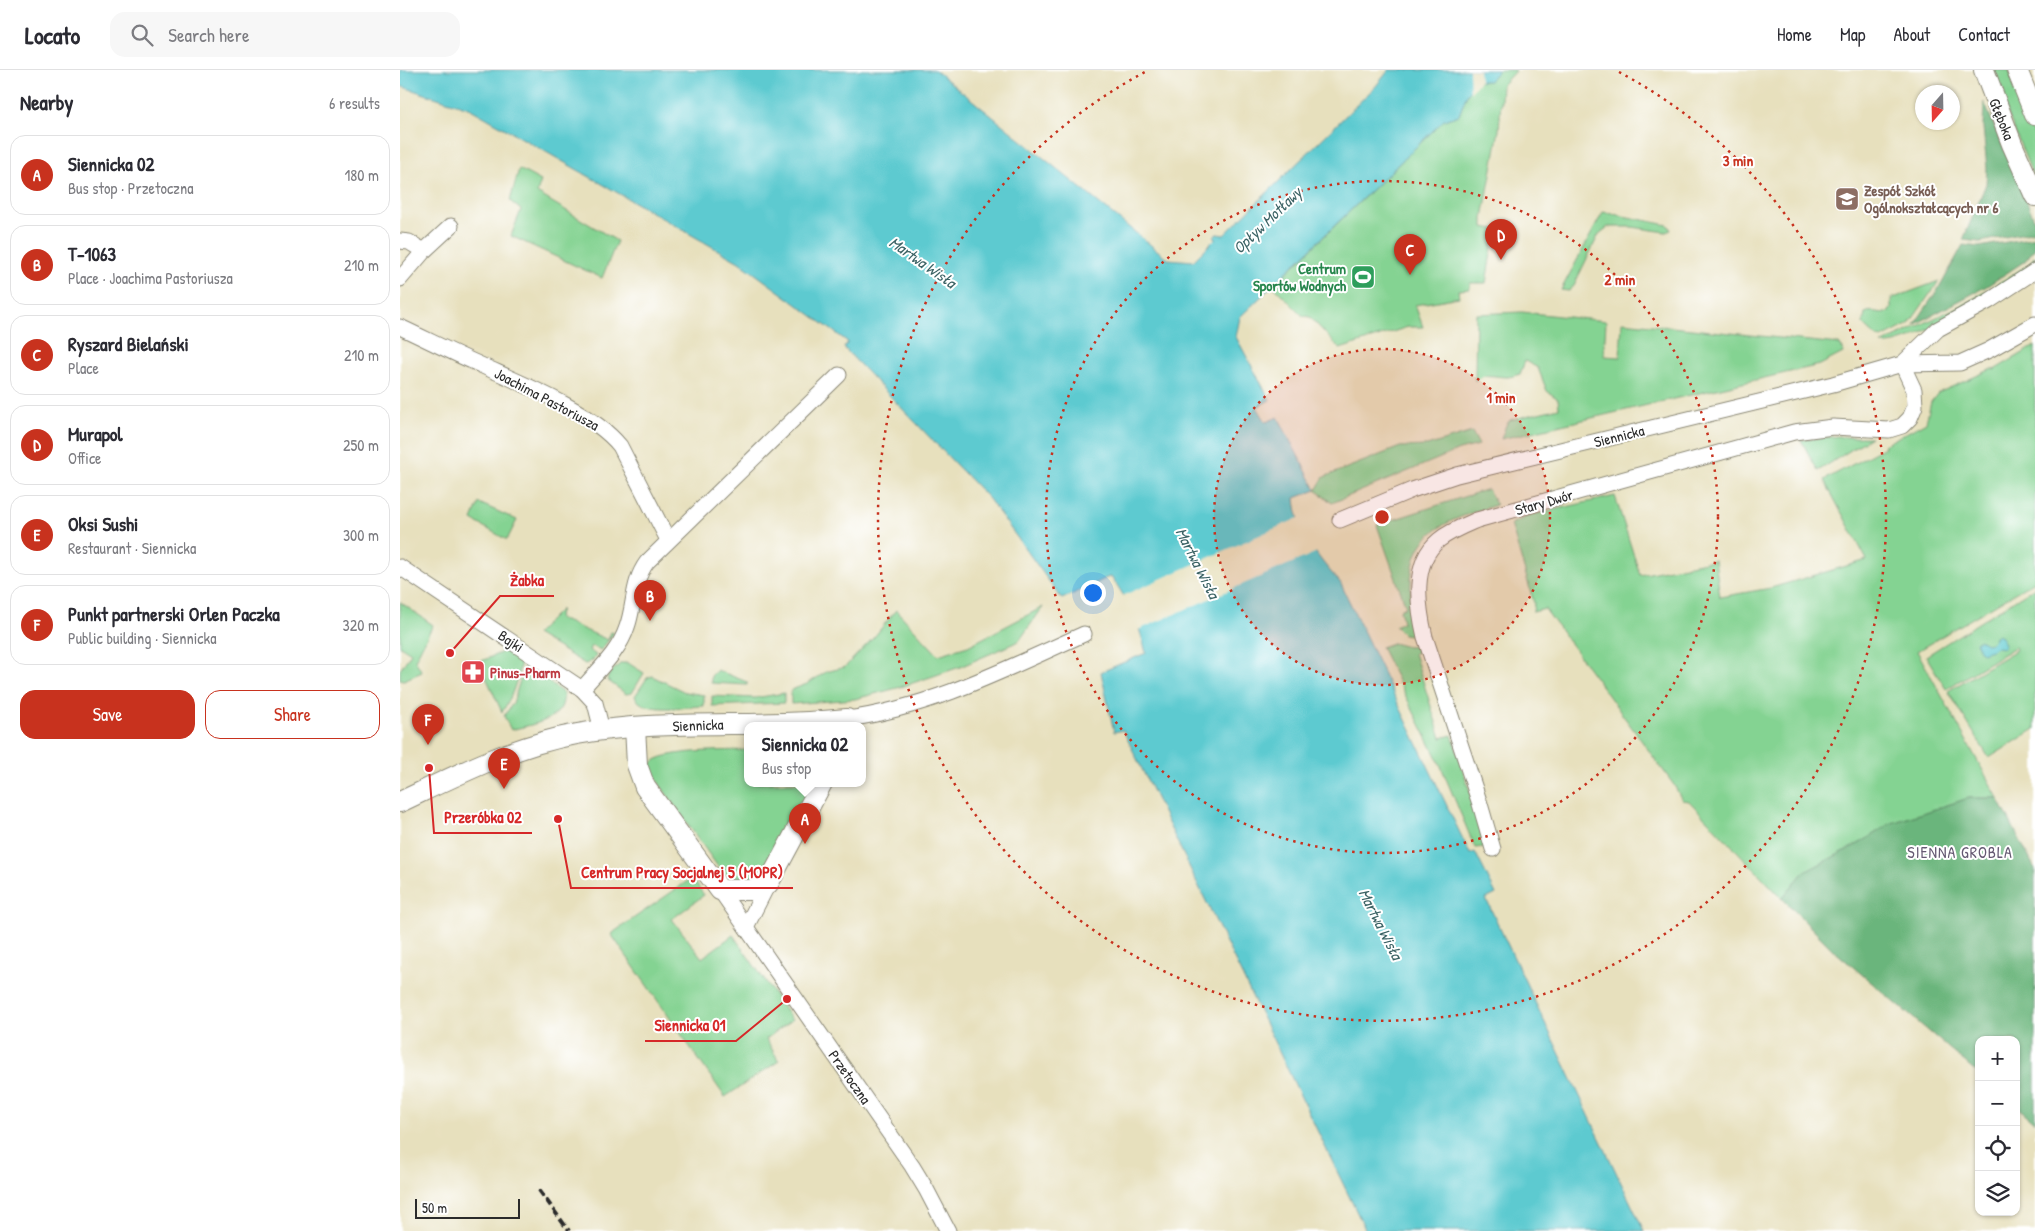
<!DOCTYPE html>
<html lang="en">
<head>
<meta charset="utf-8">
<style>
  body { margin:0; font-family:"Patrick Hand",sans-serif; background:#f7f7f7; color:#2b2b33 }
  .controls { position:absolute; right:15px; bottom:15px; display:grid; overflow:hidden; border-radius:10px; box-shadow:0 1px 4px #0004 }
  .controls button { width:45px; height:45px; display:grid; place-items:center; padding:0; border:0; border-bottom:1px solid #e1e1e2; background:#fff; color:#2b2b33; font:25px sans-serif }
  .compass { position:absolute; left:1515px; top:15px; width:45px; height:45px; border-radius:50%; background:#fff; box-shadow:0 1px 4px #0004; rotate:200deg }
  .scale { position:absolute; left:15px; bottom:12px; width:105px; box-sizing:border-box; padding-left:5px; border:2px solid #2b2b2b; border-top:0; font-size:14px; line-height:18px; white-space:nowrap; color:#2b2b2b; -webkit-text-stroke:4px #fff; paint-order:stroke }
  .you { position:absolute; left:692px; top:522px; width:18px; height:18px; margin:-12px; border:4px solid #fff; border-radius:50%; background:#1a73e8; box-shadow:0 0 0 8px #1a73e833 }
  .badge { display:grid; place-items:center; width:32px; height:32px; border-radius:50%; background:#c8321e; color:#fff; font-size:16px; font-weight:700 }
  .pin { position:absolute; translate:-50% -41px; filter:drop-shadow(0 1px 2px #0008) }
  .pin::after { content:''; position:absolute; top:26px; width:18px; height:15px; background:inherit; clip-path:polygon(0 0,100% 0,50% 100%) }
  .popup { position:absolute; left:344px; top:652px; width:122px; height:65px; box-sizing:border-box; display:grid; place-content:center; border-radius:10px; background:#fff; filter:drop-shadow(0 1px 4px #0005); font-size:16px; white-space:nowrap; color:#7c7c81 }
  .popup b { font-size:19px; color:#2b2b33 }
  .popup::after { content:''; position:absolute; left:50%; top:100%; margin-left:-10px; border:10px solid transparent; border-top-color:#fff }
  .list { margin:0; padding:0; list-style:none }
  h2 { display:flex; justify-content:space-between; align-items:center; height:65px; margin:0; padding:0 20px; font-size:21px }
  h2 small { font-size:16px; font-weight:400; color:#7c7c81 }
  .list li { display:grid; grid-template-columns:32px 1fr auto; gap:15px; align-items:center; box-sizing:border-box; height:80px; margin:0 10px 10px; padding:0 10px; border:1px solid #e1e1e2; border-radius:15px }
  .list b { display:block; font-size:19px; white-space:nowrap }
  .list p { margin:0; font-size:16px; white-space:nowrap; color:#7c7c81 }
  .list em { font-size:16px; font-style:normal; color:#7c7c81 }
  .actions { display:flex; gap:10px; padding:15px 20px }
  .actions a { flex:1; padding:11px 0; border:1px solid #c8321e; border-radius:15px; text-align:center; font-size:18px; color:#c8321e }
  .actions .main { background:#c8321e; color:#fff }
  .icon { flex:none; width:28px; height:28px; fill:none; stroke:currentColor; stroke-width:2; stroke-linecap:round; stroke-linejoin:round }
  .map { position:relative; flex:none; width:1635px; height:1161px; overflow:hidden }
  header { display:flex; align-items:center; gap:30px; box-sizing:border-box; height:70px; padding:0 25px; background:#fff; border-bottom:1px solid #e1e1e2 }
  header strong { font-size:24px }
  nav { display:flex; gap:28px; margin-inline-start:auto; font-size:18px }
  .search { width:350px; height:45px; background:#f7f7f7; display:flex; align-items:center; gap:12px; box-sizing:border-box; padding:0 18px; border-radius:15px; color:#7c7c81; font-size:19px }
  main { display:flex }
  aside { flex:1; background:#fff }
  .map>svg:first-child { display:block }
</style>
</head>
<body>
<header>
<strong>Locato</strong>
<div class="search"><svg class="icon" aria-label="search" viewBox="0 0 24 24"><circle cx="10" cy="10" r="6"/><path d="M15 15l6 6"/></svg>Search here</div>
<nav><a>Home</a><a>Map</a><a>About</a><a>Contact</a></nav>
</header>
<main>
<aside>
<h2>Nearby<small>6 results</small></h2>
<ul class="list">
<li><span class="badge">A</span><div><b>Siennicka 02</b><p>Bus stop · Przetoczna</p></div><em>180 m</em></li>
<li><span class="badge">B</span><div><b>T-1063</b><p>Place · Joachima Pastoriusza</p></div><em>210 m</em></li>
<li><span class="badge">C</span><div><b>Ryszard Bielański</b><p>Place</p></div><em>210 m</em></li>
<li><span class="badge">D</span><div><b>Murapol</b><p>Office</p></div><em>250 m</em></li>
<li><span class="badge">E</span><div><b>Oksi Sushi</b><p>Restaurant · Siennicka</p></div><em>300 m</em></li>
<li><span class="badge">F</span><div><b>Punkt partnerski Orlen Paczka</b><p>Public building · Siennicka</p></div><em>320 m</em></li>
</ul>
<div class="actions"><a class="main">Save</a><a>Share</a></div>
</aside>
<div class="map">
<svg width="1635" height="1161" viewBox="0 0 1635 1161">
  <rect width="100%" height="100%" fill="#fff"/>
  <filter id="ink" filterUnits="userSpaceOnUse"><feTurbulence type="fractalNoise" baseFrequency=".02" numOctaves="2"/><feDisplacementMap in="SourceGraphic" scale="10" xChannelSelector="R" yChannelSelector="G"/><feConvolveMatrix kernelMatrix="1 2 1 2 8 2 1 2 1" color-interpolation-filters="sRGB"/></filter>
  <filter id="wash" filterUnits="userSpaceOnUse"><feTurbulence type="fractalNoise" baseFrequency=".0096" numOctaves="4" result="noise"/><feDisplacementMap in="SourceGraphic" scale="20" xChannelSelector="R" yChannelSelector="G"/><feGaussianBlur stdDeviation="1.12" result="paint"/><feColorMatrix in="noise" values="0 0 0 0 0 0 0 0 0 0 0 0 0 0 0 0 0 1.4 0 .05"/><feComposite in="paint" operator="in"/></filter>
  <g filter="url(#wash)">
    <rect width="100%" height="100%" fill="#e7e0bd"/>
    <g fill="#84d392" stroke="#587f5e">
      <polygon points="1099,0 1116,0 1102,15 1099,60 1083,148 1083,157 1095,159 1086,213 1070,213 1070,219 1058,220 1059,227 1015,235 1023,257 1008,257 940,279 910,247 903,246 873,216 1044,50 1059,45 1067,24 1080,11 1089,11"/>
      <polygon points="1590,0 1609,0 1635,68 1635,111"/>
      <polygon points="119,99 141,111 137,123 217,171 202,208 111,166 121,140 110,131"/>
      <polygon points="1203,142 1268,155 1271,160 1266,162 1232,157 1208,157 1199,164 1174,215 1169,221 1161,220"/>
      <path d="M1635,186v11c-30,18 -124,82 -154,77l87,-42 60,-37z"/>
      <path d="M1539,211l-30,43 -27,14 -5,-1 -14,-13 2,-11c8,-4 16,2 24,-1l2,-4v-9z"/>
      <path d="M1122,242l84,9 -2,35 16,1 2,-35 217,22 4,5v4l-23,12 -319,74 5,-14 4,-5 49,-12 -1,-9 -11,-8 -9,-23 -13,-7 -5,13c-4,1 -9,3 -13,3 -12,0 -22,-5 -32,4l1,-67z"/>
      <polygon points="1635,276 1635,511 1517,581 1598,728 1569,728 1489,754 1462,772 1403,803 1382,828 1289,731 1282,730 1274,715 1145,539 1133,542 1134,533 1111,454 1130,445 1215,426 1240,505 1315,490 1320,527 1371,518 1467,490 1424,410 1485,377 1484,375 1526,352 1531,332 1538,323 1592,299 1594,300"/>
      <polygon points="1072,362 1079,375 1059,380 932,433 916,420 924,407 1000,377 1027,376"/>
      <polygon points="1439,366 1441,367 1471,367 1418,401 1401,370"/>
      <path d="M1088,419l8,16c-55,18 -88,26 -85,93 1,11 4,22 5,34l-6,3 -7,-1 -8,-8 8,-4 -3,-12 6,-3 -29,-82z"/>
      <polygon points="79,433 117,450 107,470 72,450"/>
      <polygon points="1635,517 1635,659 1589,688 1548,621 1616,580 1615,577 1546,619 1526,586"/>
      <polygon points="0,532 33,555 15,590 22,602 4,610 0,609 0,600 11,583 0,576"/>
      <polygon points="643,537 619,571 560,597 501,617 455,629 391,634 391,620 407,614 426,602 445,597 475,566 496,540 538,585 568,576"/>
      <path d="M161,539l-3,9 50,22 3,-8 3,1 -13,17 -10,-4 -2,4 7,5c-1,5 -7,8 -11,9l-49,-30z"/>
      <polygon points="993,573 1008,577 1018,576 1024,580 1014,583 1041,668 1052,665 1077,744 1084,777 1075,778 1040,694 981,577"/>
      <path d="M105,581l16,11c-4,18 -8,34 -19,50l-23,-50z"/>
      <polygon points="221,593 228,593 244,603 232,623 226,624 207,610 209,604"/>
      <path d="M125,594l38,29c4,28 -31,31 -52,37l-7,-14 9,-13z"/>
      <polygon points="317,600 347,612 347,615 311,613 311,606"/>
      <path d="M252,606l33,16 19,3v11c-16,0 -63,9 -69,-10l12,-18z"/>
      <polygon points="384,623 384,633 312,636 312,626 355,628"/>
      <path d="M347,680l1,33h68l-46,85 -16,15 -26,-2 -77,-109c-1,-3 -1,-5 0,-8 9,-15 79,-13 96,-14z"/>
      <polygon points="292,808 304,825 272,849 302,888 333,865 392,950 366,969 379,991 325,1027 211,864"/>
    </g>
    <g fill="#6bb57c" stroke="#4b7054">
      <polygon points="1584,32 1635,151 1635,161 1580,172 1563,170 1586,114 1587,99 1583,57"/>
      <polygon points="1635,167 1635,178 1625,191 1587,216 1514,255 1541,215 1563,175 1579,177"/>
      <polygon points="1569,728 1598,728 1635,799 1635,1052 1616,1036 1616,970 1579,970 1579,1004 1432,879 1382,828 1403,803 1462,772 1489,754"/>
    </g>
    <g fill="#5dcad0" stroke="#447a7e">
      <path d="M0,0h535l233,189 25,2 23,-23 -2,-2 3,-2 7,1 152,-149 13,-16h110l-10,11h-9l-13,13 -8,21 -15,5 -204,197 -4,20 34,63 -13,7 9,15 12,-5 38,73 -21,8c2,32 23,61 45,84l130,272 5,-2 21,42 -10,5 158,332h-278l-243,-501 -9,2 -13,-60 45,-19c-7,-30 -17,-51 -35,-77l-49,23 -73,-100 -145,-151 4,-6 -109,-80 -270,-154 -69,-22z"/>
      <polygon points="1597,565 1601,567 1605,574 1604,578 1596,577 1592,580 1582,583 1579,580 1576,572 1579,570 1586,574 1591,573"/>
    </g>
    <g fill="#e7e0bd">
      <polygon points="1069,0 1079,0 1080,11 1070,23"/>
      <polygon points="901,447 917,482 738,560 722,526"/>
    </g>
  </g>
  <g filter="url(#ink)">
    <g fill="none" stroke-linecap="round" stroke-linejoin="round">
      <defs>
        <g id="minor">
          <polyline points="0,171 9,172 24,181"/>
          <polyline points="0,209 24,181 51,156"/>
          <path d="M0,257c28,13 55,27 83,39 40,18 110,46 137,80l48,94"/>
          <polyline points="1502,294 1538,259 1589,231 1635,201"/>
          <polyline points="940,450 1012,420 1057,405 1433,314 1502,294 1560,293 1589,280 1635,254"/>
          <polyline points="0,497 182,619 195,633 202,660"/>
          <path d="M182,619c16,-19 37,-37 45,-62 8,-22 5,-45 20,-65l192,-187"/>
          <path d="M447,649c83,-11 161,-51 237,-85"/>
          <path d="M1093,779l-13,-45 -55,-167c-7,-30 -14,-74 14,-97 11,-9 24,-14 38,-20l317,-88 39,-5 56,3 13,-4 8,-8 5,-12 -1,-16 -12,-26"/>
          <polyline points="320,820 512,1096 526,1119 548,1161"/>
          <polyline points="346,857 368,814"/>
        </g>
        <g id="tertiary">
          <polyline points="1584,0 1612,74 1635,126"/>
          <polyline points="1617,0 1635,45"/>
          <polyline points="235,657 237,695 245,717 320,820 350,820 368,814 422,713"/>
          <path d="M0,732c57,-27 115,-57 177,-68 89,-16 181,-5 270,-15v6"/>
        </g>
      </defs>
      <use href="#minor" stroke="#898674" stroke-width="17"/>
      <use href="#tertiary" stroke="#898674" stroke-width="22"/>
      <use href="#minor" stroke="#fff" stroke-width="15"/>
      <use href="#tertiary" stroke="#fff" stroke-width="20"/>
      <polyline stroke="#2b2b2b" stroke-width="4" stroke-dasharray="8 4" stroke-linecap="butt" points="139,1120 169,1161"/>
    </g>
  </g>
  <circle cx="982" cy="447" r="168" fill="#c8321e" fill-opacity=".12"/>
  <g fill="none" stroke="#c8321e" stroke-width="2.5" stroke-dasharray="2.5 5">
    <circle cx="982" cy="447" r="168"/>
    <circle cx="982" cy="447" r="336"/>
    <path d="M1219 2A504 504 0 1 1 745 2"/>
  </g>
  <defs>
    <symbol id="school-square" viewBox="-11 -11 22 22"><rect x="-9" y="-9" width="18" height="18" rx="4" fill="#8d6e63" stroke="#fff"/><path d="M0-5L7-2L0 1L-7-2ZM-4 1L0 2.5L4 1V4Q0 6-4 4Z" fill="#fff"/></symbol>
    <symbol id="stadium-square" viewBox="-11 -11 22 22"><rect x="-9" y="-9" width="18" height="18" rx="4" fill="#2e9e5b" stroke="#fff"/><path d="M0-5a6.5 5 0 1 0 0 10a6.5 5 0 1 0 0-10ZM-3.5-1.8h7v3.6h-7Z" fill="#fff"/></symbol>
    <symbol id="pharmacy-square" viewBox="-11 -11 22 22"><rect x="-9" y="-9" width="18" height="18" rx="4" fill="#e0444e" stroke="#fff"/><path d="M-2-6h4v4h4v4h-4v4h-4v-4h-4v-4h4Z" fill="#fff"/></symbol>
  </defs>
  <g fill-rule="evenodd">
    <use href="#school-square" x="1433" y="115" width="28" height="28"/>
    <use href="#stadium-square" x="949" y="193" width="28" height="28"/>
    <use href="#pharmacy-square" x="59" y="588" width="28" height="28"/>
  </g>
  <g text-anchor="middle" dominant-baseline="central" stroke-width="4" stroke-linejoin="round" paint-order="stroke">
    <g font-size="15" fill="#2b2b2b" stroke="#fff">
      <text transform="translate(1602 49) rotate(68)">Głęboka</text>
      <text transform="translate(147 329) rotate(28)">Joachima Pastoriusza</text>
      <text transform="translate(1219 366) rotate(-14)">Siennicka</text>
      <text transform="translate(1144 432) rotate(-16)">Stary Dwór</text>
      <text transform="translate(111 571) rotate(34)">Bajki</text>
      <text transform="translate(298 655) rotate(-2)">Siennicka</text>
      <text transform="translate(450 1007) rotate(55)">Przetoczna</text>
    </g>
    <g font-size="15" font-weight="bold" fill="#785e54" stroke="#fff" text-anchor="start">
      <text x="1464" y="120">Zespół Szkół<tspan x="1464" dy="17">Ogólnokształcących nr 6</tspan></text>
    </g>
    <g font-size="15" font-weight="bold" fill="#27864d" stroke="#fff" text-anchor="end">
      <text x="946" y="198">Centrum<tspan x="946" dy="17">Sportów Wodnych</tspan></text>
    </g>
    <g font-size="15" font-weight="bold" fill="#be3a42" stroke="#fff" text-anchor="start">
      <text x="90" y="602">Pinus-Pharm</text>
    </g>
    <g font-size="16" font-style="italic" fill="#3c6365" stroke="#fff">
      <text transform="translate(867 150) rotate(-44)">Opływ Motławy</text>
      <text transform="translate(523 192) rotate(35)">Martwa Wisła</text>
      <text transform="translate(798 493) rotate(63)">Martwa Wisła</text>
      <text transform="translate(981 854) rotate(63)">Martwa Wisła</text>
    </g>
    <g font-size="16" letter-spacing="1" fill="#665a73" stroke="#fff">
      <text x="1560" y="782">SIENNA GROBLA</text>
    </g>
  </g>
  <circle cx="982" cy="447" r="8" fill="#c8321e" stroke="#fff" stroke-width="2.5"/>
  <g font-size="15" text-anchor="middle" font-weight="bold" fill="#c8321e" stroke="#fff" stroke-width="4" stroke-linejoin="round" paint-order="stroke">
    <text x="1338" y="96">3 min</text>
    <text x="1220" y="215">2 min</text>
    <text x="1101" y="333">1 min</text>
  </g>
  <path fill="none" stroke="#d62828" stroke-width="2" d="M50 583L100 526H154M29 698L34 763H132M158 749L171 818H393M387 929L336 971H245"/>
  <g fill="#d62828" stroke="#fff" stroke-width="2">
    <circle cx="50" cy="583" r="5"/>
    <circle cx="29" cy="698" r="5"/>
    <circle cx="158" cy="749" r="5"/>
    <circle cx="387" cy="929" r="5"/>
  </g>
  <g font-size="16" text-anchor="middle" font-weight="bold" fill="#d62828" stroke="#fff" stroke-width="4" stroke-linejoin="round" paint-order="stroke">
    <text x="127" y="516">Żabka</text>
    <text x="83" y="753">Przeróbka 02</text>
    <text x="282" y="808">Centrum Pracy Socjalnej 5 (MOPR)</text>
    <text x="290" y="961">Siennicka 01</text>
  </g>
</svg>
<div class="controls">
<button>+</button>
<button>−</button>
<button><svg class="icon" aria-label="locate" viewBox="0 0 24 24"><circle cx="12" cy="12" r="6"/><path d="M12 2v4M12 18v4M2 12h4M18 12h4"/></svg></button>
<button><svg class="icon" aria-label="layers" viewBox="0 0 24 24"><path d="M12 4l9 5-9 5-9-5zM3 14l9 5 9-5"/></svg></button>
</div>
<svg class="compass" viewBox="-18 -18 36 36"><path d="M0-13l5 13h-10z" fill="#e53935"/><path d="M0 13l5-13h-10z" fill="#7c7c81"/></svg>
<div class="scale">50 m</div>
<div class="you"></div>
<div class="pin badge" style="left:405px;top:774px">A</div>
<div class="popup"><b>Siennicka 02</b>Bus stop</div>
<div class="pin badge" style="left:250px;top:551px">B</div>
<div class="pin badge" style="left:1010px;top:205px">C</div>
<div class="pin badge" style="left:1101px;top:190px">D</div>
<div class="pin badge" style="left:104px;top:719px">E</div>
<div class="pin badge" style="left:28px;top:675px">F</div>
</div>
</main>
</body>
</html>
